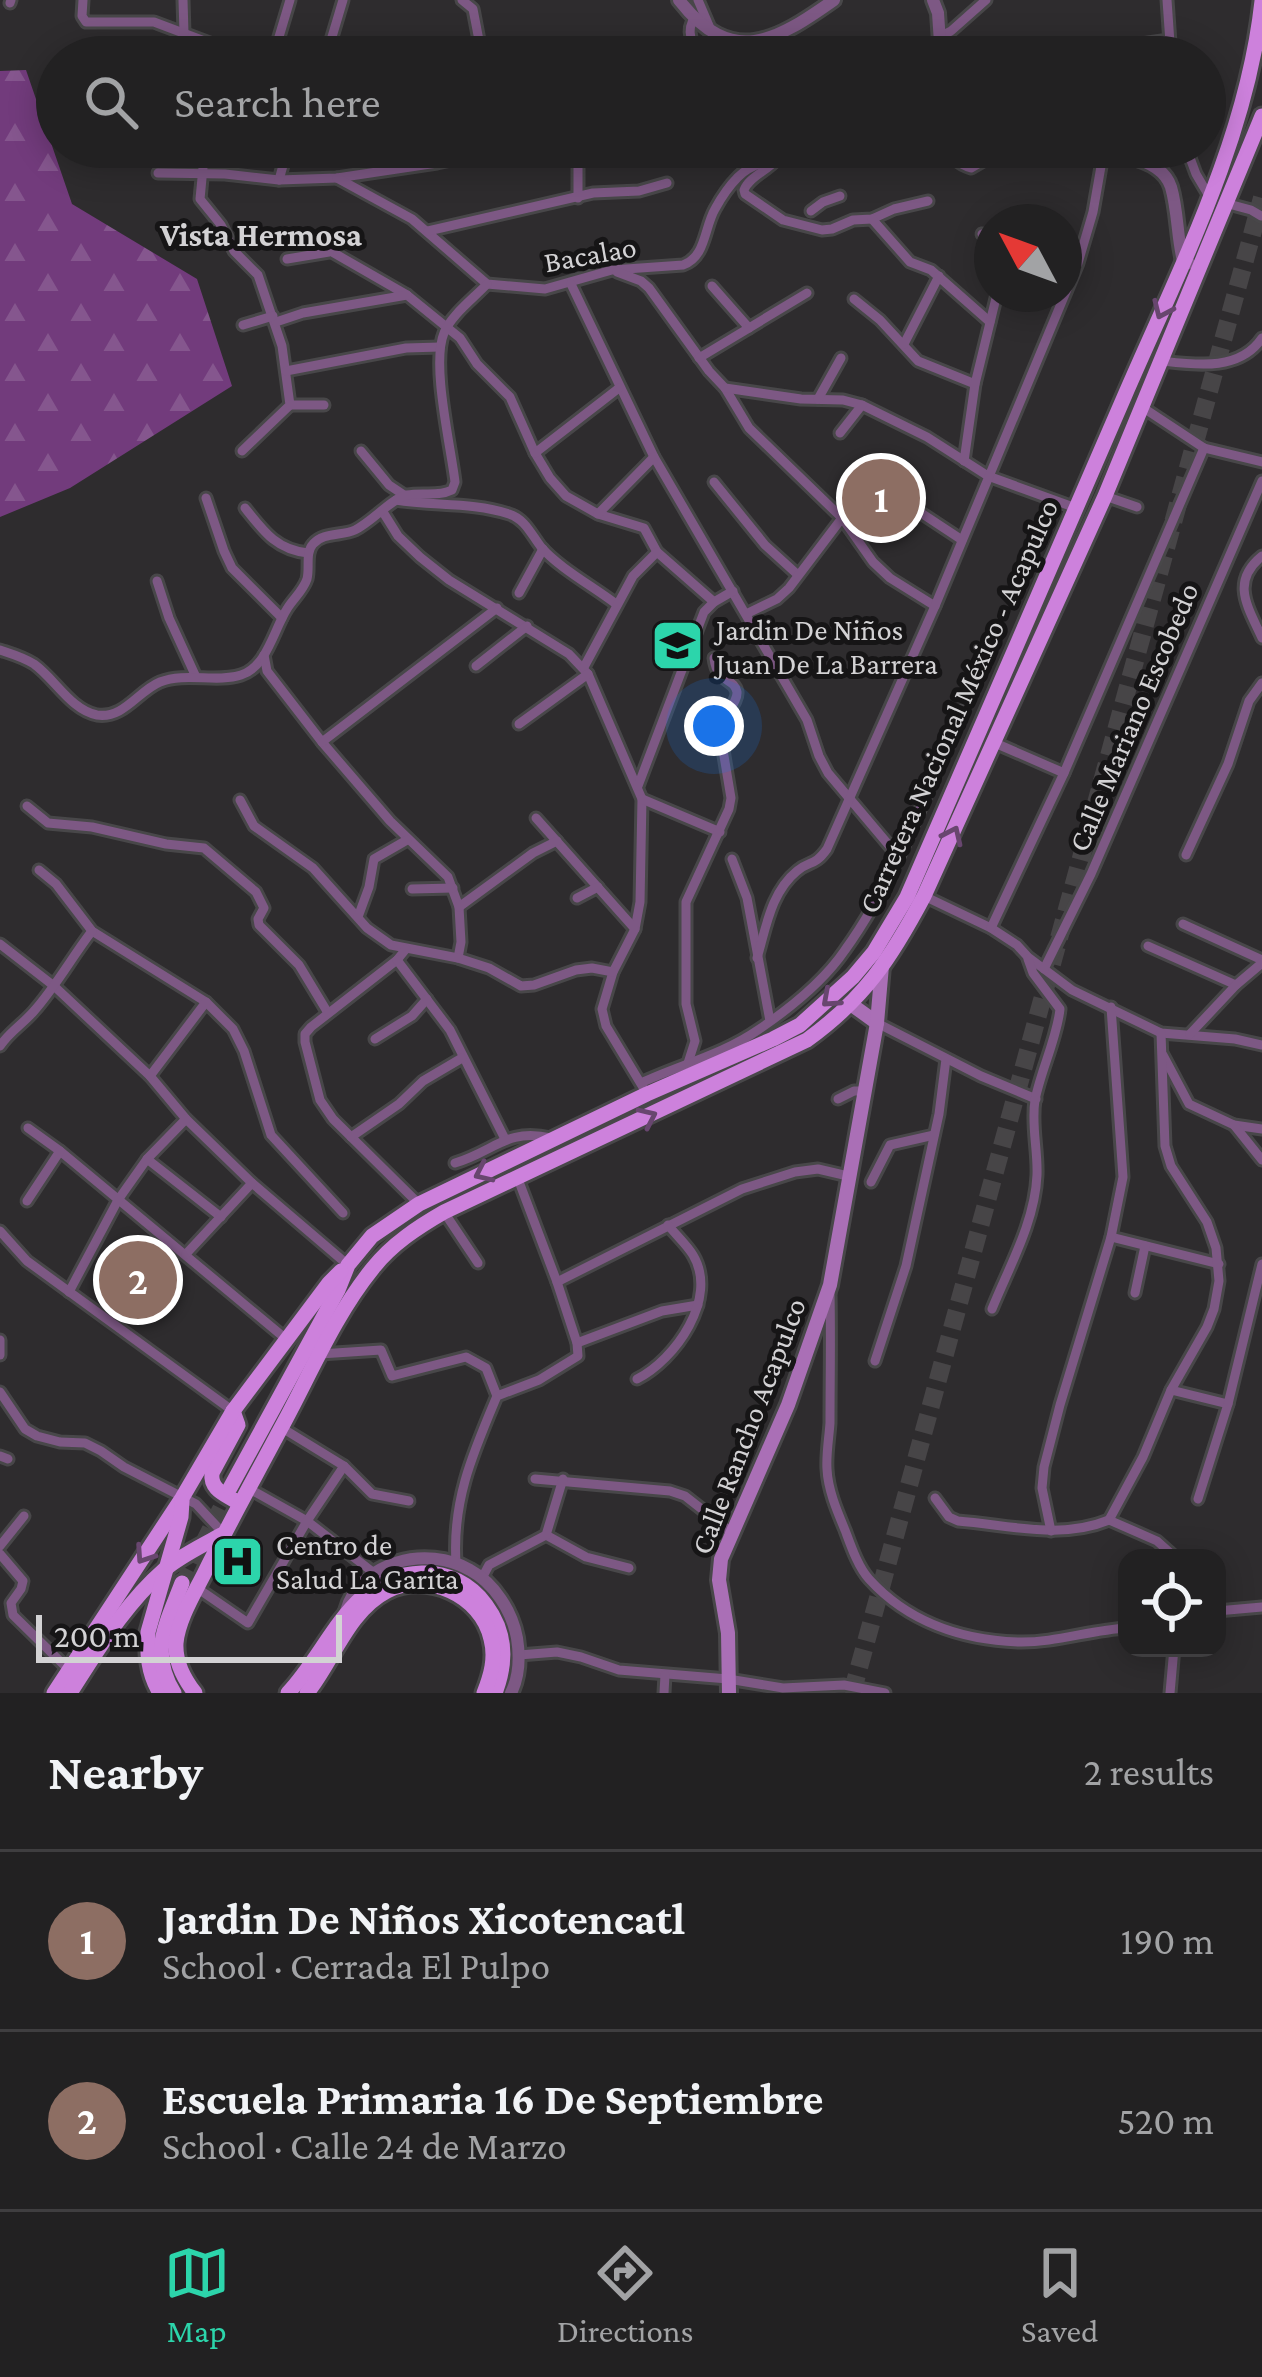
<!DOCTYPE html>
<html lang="en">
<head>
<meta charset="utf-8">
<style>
  body { margin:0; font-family:"Crimson Pro",serif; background:#2e2e2f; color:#f1f3f6 }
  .controls { position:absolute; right:36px; bottom:36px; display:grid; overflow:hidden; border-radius:24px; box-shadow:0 6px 30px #0003 }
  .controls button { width:108px; height:108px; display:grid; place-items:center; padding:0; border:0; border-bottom:3px solid #3f3e40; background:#222122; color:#f1f3f6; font:60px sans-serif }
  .compass { position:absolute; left:974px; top:204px; width:108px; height:108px; border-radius:50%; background:#222122; box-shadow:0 6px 30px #0003; rotate:311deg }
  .scale { position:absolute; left:36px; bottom:30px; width:306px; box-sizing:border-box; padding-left:12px; border:6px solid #d3d2d4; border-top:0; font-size:33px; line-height:42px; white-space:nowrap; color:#d3d2d4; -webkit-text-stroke:9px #161516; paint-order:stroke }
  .you { position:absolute; left:714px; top:726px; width:42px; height:42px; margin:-30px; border:9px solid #fff; border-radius:50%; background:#1a73e8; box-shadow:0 0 0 18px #1a73e833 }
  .badge { display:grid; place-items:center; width:78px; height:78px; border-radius:50%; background:#2cd5ab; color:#fff; font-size:39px; font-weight:700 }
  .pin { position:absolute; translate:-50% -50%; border:6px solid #fff; box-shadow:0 3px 12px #0006 }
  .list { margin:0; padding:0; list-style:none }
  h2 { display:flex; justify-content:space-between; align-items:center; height:156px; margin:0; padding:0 48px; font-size:51px }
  h2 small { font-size:39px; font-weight:400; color:#a2a3a5 }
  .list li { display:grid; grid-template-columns:78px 1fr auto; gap:36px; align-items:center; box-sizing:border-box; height:180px; padding:0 48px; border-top:3px solid #3f3e40 }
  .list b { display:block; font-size:45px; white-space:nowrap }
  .list p { margin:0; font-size:39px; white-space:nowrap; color:#a2a3a5 }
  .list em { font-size:39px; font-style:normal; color:#a2a3a5 }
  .icon { flex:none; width:66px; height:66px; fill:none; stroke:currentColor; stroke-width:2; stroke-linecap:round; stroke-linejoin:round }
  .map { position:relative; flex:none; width:1262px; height:1693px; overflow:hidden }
  .search { position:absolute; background:#222122; box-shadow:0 6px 30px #0003; left:36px; right:36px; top:36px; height:132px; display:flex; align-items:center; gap:30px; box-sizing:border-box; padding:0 42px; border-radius:66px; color:#a2a3a5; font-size:45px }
  .sheet { height:516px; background:#222122 }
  nav { display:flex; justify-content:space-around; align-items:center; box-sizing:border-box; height:168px; border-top:3px solid #3f3e40; background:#222122; font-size:33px; color:#a2a3a5 }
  nav a { display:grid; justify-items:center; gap:6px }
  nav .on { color:#2cd5ab }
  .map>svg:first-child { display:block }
</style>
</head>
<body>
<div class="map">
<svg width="1262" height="1693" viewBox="0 0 1262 1693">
  <defs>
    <pattern id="forest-firs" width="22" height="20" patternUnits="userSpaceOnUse" patternTransform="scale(3)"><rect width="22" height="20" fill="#723b7c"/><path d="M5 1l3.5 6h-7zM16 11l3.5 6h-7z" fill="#85568e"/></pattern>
  </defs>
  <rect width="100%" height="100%" fill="#2e2c2e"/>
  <polygon fill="url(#forest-firs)" points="26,70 72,204 197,279 232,386 70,488 0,517 0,71"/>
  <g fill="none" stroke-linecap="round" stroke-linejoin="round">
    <polyline stroke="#474547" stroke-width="15" stroke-dasharray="15 8" stroke-linecap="butt" points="182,1583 230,1488"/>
    <polyline stroke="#474547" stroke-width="18" stroke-dasharray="18 9" stroke-linecap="butt" points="852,1693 1262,198"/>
    <defs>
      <g id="minor">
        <polyline points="83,0 82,16 86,22 154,22 215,45 262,57"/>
        <polyline points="183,0 184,33"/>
        <polyline points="462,0 473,9 482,56"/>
        <polyline points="698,0 710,28"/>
        <polyline points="1167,0 1171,57"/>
        <polyline points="10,3 11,0"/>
        <path d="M695,17c-10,14 -3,27 6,40"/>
        <polyline points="939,37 951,31 986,0"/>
        <polyline points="273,57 290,0"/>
        <polyline points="326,57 343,0"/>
        <polyline points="478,57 531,45"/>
        <polyline points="1052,57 1169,40"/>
        <polyline points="205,147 200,199 221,225 234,251 258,275 282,346 290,405 242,451"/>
        <polyline points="575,147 578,168 578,198"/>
        <path d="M937,147c13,6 19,17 34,21l36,-21"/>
        <polyline points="1186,147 1196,174 1209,196"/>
        <path d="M777,159c-10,12 -28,18 -33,31l1,4 38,26 39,10 10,-1 21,-9 19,-1 22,-10 34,-8"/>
        <polyline points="158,173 225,174 279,180 337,178 437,163 511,147"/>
        <path d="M337,178l75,41 75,65 58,5 67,-19 71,-5c23,-8 21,-37 32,-56 6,-11 14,-23 23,-32 23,-24 62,-14 89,-30"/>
        <polyline points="279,180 288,147"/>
        <polyline points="1225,203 1251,210 1261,216"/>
        <polyline points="811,211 823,202 840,196"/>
        <polyline points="872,219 910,262 931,270 990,322"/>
        <polyline points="428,231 593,193 639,191 667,183"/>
        <polyline points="982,234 992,241"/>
        <polyline points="313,241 407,295 460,338 477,364 510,397 535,453 550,478 566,496 598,514 644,528 657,552 714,602"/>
        <polyline points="287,259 329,252"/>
        <polyline points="617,272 641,281 649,288 709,371 725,388 749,428 842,518 873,562 890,578 935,606"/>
        <polyline points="571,284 654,457 807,720 819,756 828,773 898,856"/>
        <polyline points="712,286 749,328"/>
        <polyline points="854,299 880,320 918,361 975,384"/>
        <polyline points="276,322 303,313 407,295"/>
        <polyline points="243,325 273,316"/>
        <polyline points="904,344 939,276"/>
        <polyline points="699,358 807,293"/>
        <path d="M1162,361c35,4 78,10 100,-23"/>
        <polyline points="286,371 406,348 440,347"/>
        <polyline points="725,388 801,399 843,400 862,405 927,437 988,476 1076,508"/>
        <polyline points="818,399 841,358"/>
        <polyline points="290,405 324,405"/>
        <polyline points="1142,407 1204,448 1262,462"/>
        <polyline points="840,433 862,405"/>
        <polyline points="361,451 389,485 404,495"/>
        <polyline points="535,453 619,388"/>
        <polyline points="964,461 975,384 997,294"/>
        <polyline points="714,482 765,545 798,575"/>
        <polyline points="1105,496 1137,507"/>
        <polyline points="206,498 224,551 232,568 282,618"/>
        <path d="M396,500c37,6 77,2 113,14 16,5 22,20 32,33 18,21 53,40 75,57"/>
        <polyline points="909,505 962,540"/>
        <path d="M245,508c19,24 32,42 63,45"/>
        <polyline points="383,512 398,536 420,557 449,580 569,654 588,674 642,799 640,902 635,929 613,972 602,1009 606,1026 647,1094"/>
        <polyline points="598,514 654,457"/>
        <path d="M1262,556c-32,26 -14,51 0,82"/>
        <polyline points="157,581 169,618 196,677"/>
        <polyline points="519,593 543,549"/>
        <polyline points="746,614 777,599 789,588 842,518"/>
        <path d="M0,650c12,4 23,7 34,14 21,15 37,46 63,51 27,4 41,-24 63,-33 26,-10 56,1 81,-7 26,-8 33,-46 46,-66 6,-10 16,-18 20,-30 3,-11 -2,-26 6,-35 10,-12 29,-8 42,-14 17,-8 37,-32 52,-35 16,-3 31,2 45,-5l3,-8c-4,-35 -24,-118 -11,-149 7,-18 30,-35 43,-49"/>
        <polyline points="264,655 267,671 322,742 390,821 448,877 459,907 461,942 458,958"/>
        <polyline points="476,666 527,626"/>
        <polyline points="584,667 633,576 657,552"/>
        <polyline points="519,724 588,674"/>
        <polyline points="322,742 497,608"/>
        <polyline points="995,743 1064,773"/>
        <polyline points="638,786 704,612 714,602 733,591"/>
        <polyline points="642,799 720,832"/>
        <polyline points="240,800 254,826 313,868 367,928 391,945 458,958 489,968 521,986 534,985 576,970 592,968 613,972"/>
        <polyline points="27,806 48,823 92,827 166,844 204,848 256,892 264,908 258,919 259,925 299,965 328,1013"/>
        <polyline points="536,818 635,929"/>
        <polyline points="1186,855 1228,764 1249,701 1262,683"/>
        <polyline points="732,859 747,898 770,1021"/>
        <polyline points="39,870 56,884 92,931 206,1002 233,1029 244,1051 271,1135 343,1213"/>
        <polyline points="412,889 453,888"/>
        <polyline points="924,896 991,928 1017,945 1028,957 1072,990 1161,1033 1235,1039 1262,1045"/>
        <polyline points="577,898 598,887"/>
        <polyline points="459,907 533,853 557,841"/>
        <polyline points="358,917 369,887 374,859 407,840"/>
        <polyline points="1183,924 1262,960"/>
        <polyline points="991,928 1064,773 1204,448"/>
        <polyline points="0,944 54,986 150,1076 186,1119 252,1183 348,1265"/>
        <polyline points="1148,946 1236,985"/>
        <polyline points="406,949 397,960 311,1027 305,1034 305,1042 320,1100 333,1119 419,1204"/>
        <path d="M757,958c9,-30 14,-66 40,-87 13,-11 17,-4 30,-22l108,-243 143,-343 15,-51 10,-57"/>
        <polyline points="397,960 450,1030 505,1139"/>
        <polyline points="1044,969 1091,874 1262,481"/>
        <polyline points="877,1023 981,1076 1036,1099"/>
        <polyline points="1190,1034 1236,985 1262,963"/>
        <polyline points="375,1039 412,1016 427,999"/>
        <path d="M0,1046c10,-15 23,-22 34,-35 22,-25 38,-54 58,-80"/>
        <polyline points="1163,1055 1189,1104 1234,1125 1262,1129"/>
        <path d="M688,1063l7,-22 -9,-37v-102l43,-93 2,-11 -11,-66c2,-16 18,-29 17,-40 -3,-15 -20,-8 -23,-34"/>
        <polyline points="150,1076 206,1002"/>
        <path d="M641,1083c38,-18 81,-28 117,-53 31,-21 66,-49 87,-80 51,-71 82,-158 116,-239"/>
        <polyline points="838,1099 854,1091 864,1091"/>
        <polyline points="1234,1125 1262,1160"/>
        <polyline points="28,1128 60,1151 286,1339"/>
        <polyline points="351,1137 399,1104 423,1081 462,1058"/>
        <polyline points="147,1159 221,1217"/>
        <path d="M455,1163c40,-12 51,-35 96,-25"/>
        <polyline points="871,1182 890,1145 934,1135"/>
        <polyline points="27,1201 60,1151"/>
        <polyline points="444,1212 478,1263"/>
        <polyline points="0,1231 27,1261 233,1411"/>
        <polyline points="1111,1237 1219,1264"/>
        <polyline points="186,1254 252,1183"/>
        <polyline points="557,1282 742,1189 795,1172 818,1169 848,1176"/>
        <polyline points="69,1292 118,1200 147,1159 186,1119"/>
        <polyline points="1135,1293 1145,1246"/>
        <path d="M830,1294c1,43 0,86 0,129 -1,15 -4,31 -3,46 1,21 10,42 18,61 6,16 13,37 24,49 39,43 93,61 149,63 37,1 72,-12 109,-14"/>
        <path d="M992,1309c17,-42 43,-87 45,-134 1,-25 -6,-50 -2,-75 6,-30 22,-62 25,-91l-27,-36 -5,-14"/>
        <polyline points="0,1340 0,1355"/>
        <polyline points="577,1343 662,1311 698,1305"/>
        <polyline points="320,1354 381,1350 392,1376 466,1357 486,1368 497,1396"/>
        <polyline points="875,1361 906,1266 939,1114 946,1059"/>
        <path d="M637,1379c38,-19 82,-81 56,-124 -6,-10 -17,-20 -25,-30"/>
        <polyline points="1171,1390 1228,1404"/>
        <polyline points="0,1392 25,1429 37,1436 60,1442 85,1443 101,1451 124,1467 196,1504 224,1534"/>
        <polyline points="282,1428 344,1466 372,1494 409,1501"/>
        <polyline points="0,1456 8,1459"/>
        <polyline points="535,1479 670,1491 685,1496 731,1532"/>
        <polyline points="248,1488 307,1521 374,1573"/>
        <path d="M935,1498l14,19 9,4c52,4 102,19 151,-1"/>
        <polyline points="1198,1499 1228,1404 1262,1264"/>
        <polyline points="1109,1520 1143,1457 1171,1390 1207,1327 1214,1309 1219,1281 1216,1248 1207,1222 1171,1166 1165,1146 1161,1033"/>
        <polyline points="1109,1520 1157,1541 1176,1558"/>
        <polyline points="1051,1531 1042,1488 1044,1467 1060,1405 1111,1237 1123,1177 1111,1007"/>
        <polyline points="546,1535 586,1557 629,1568"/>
        <polyline points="0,1546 24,1516"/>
        <polyline points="0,1554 23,1581 21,1589 11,1603 13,1615 69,1670"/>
        <path d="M456,1563c-4,-63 17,-110 41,-167l42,-16 39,-24 -1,-13 -20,-61 -39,-103"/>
        <polyline points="482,1578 489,1565 546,1535 563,1479"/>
        <polyline points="197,1588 248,1623 307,1521 344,1466"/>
        <polyline points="1217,1611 1262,1607"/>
        <polyline points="519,1655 557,1652 581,1657 619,1670 728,1679 783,1688 844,1685 885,1693"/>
        <polyline points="664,1693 665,1675"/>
        <polyline points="1170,1693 1174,1648"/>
      </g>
      <g id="tertiary">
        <path d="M679,0c53,68 97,41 155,0"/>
        <polyline points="933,0 938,13 941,57"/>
        <path d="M1015,147c40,10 141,-7 156,40 7,24 6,50 12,74l6,2"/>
        <path d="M346,1611c14,-50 81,-66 124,-41 24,13 42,41 47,68 3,19 3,37 -6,55"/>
      </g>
      <g id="secondary">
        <polyline points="852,1005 877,1023"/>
        <polyline points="729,1693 728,1633 719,1580 721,1559 788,1405 830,1285 877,1023 882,966"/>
      </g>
      <g id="primary">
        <path d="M233,1411l5,14 -26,48c-2,17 13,21 25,29"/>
        <path d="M230,1488l108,-198 10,-25 24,-29 47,-32 228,-110 126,-55 27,-14 53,-48 21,-25 33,-55c73,-167 146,-335 218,-502 55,-127 122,-256 137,-394"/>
        <polyline points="54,1693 182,1498 233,1411 329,1283 341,1271"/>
        <path d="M70,1693c28,-43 54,-88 94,-123 16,-14 38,-24 57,-35"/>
        <path d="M160,1693c-12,-19 -13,-39 -12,-61l33,-115 1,-16"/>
        <path d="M174,1693c-25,-41 -8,-68 8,-110"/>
        <path d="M195,1693c-11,-14 -20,-32 -19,-50 2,-23 18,-49 28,-69 24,-49 51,-97 77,-146 29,-53 53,-112 92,-160 19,-24 45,-41 71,-56l363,-172c58,-42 84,-82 117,-144l181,-400 157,-380"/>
        <path d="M288,1693c42,-44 62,-118 134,-120 25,-1 49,11 64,32 20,27 21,57 9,88"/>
        <path d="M307,1693c26,-32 41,-82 80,-102 40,-20 94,4 104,48 5,19 0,36 -7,54"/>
      </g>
    </defs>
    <use href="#minor" stroke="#484749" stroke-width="15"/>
    <use href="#tertiary" stroke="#484749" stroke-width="18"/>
    <use href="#secondary" stroke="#484749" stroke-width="20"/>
    <use href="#primary" stroke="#484749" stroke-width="21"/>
    <use href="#minor" stroke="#7d5884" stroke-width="9"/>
    <use href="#tertiary" stroke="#7d5884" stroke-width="12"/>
    <use href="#secondary" stroke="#aa6fb6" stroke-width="14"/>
    <use href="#primary" stroke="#cd81dc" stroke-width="15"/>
  </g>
  <defs><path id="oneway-chevron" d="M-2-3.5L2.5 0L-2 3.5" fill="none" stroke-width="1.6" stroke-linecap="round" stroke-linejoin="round" transform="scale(3)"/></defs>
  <g stroke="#68466f">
    <use href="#oneway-chevron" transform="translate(1162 310) rotate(114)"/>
    <use href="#oneway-chevron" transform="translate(953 835) rotate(-65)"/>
    <use href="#oneway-chevron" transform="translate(830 999) rotate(138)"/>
    <use href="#oneway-chevron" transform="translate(648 1117) rotate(-25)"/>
    <use href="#oneway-chevron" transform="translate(483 1173) rotate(155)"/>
    <use href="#oneway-chevron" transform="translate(144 1555) rotate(124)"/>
  </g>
  <defs>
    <symbol id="school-square" viewBox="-11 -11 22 22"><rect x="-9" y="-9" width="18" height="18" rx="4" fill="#2cd5ab" stroke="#161516"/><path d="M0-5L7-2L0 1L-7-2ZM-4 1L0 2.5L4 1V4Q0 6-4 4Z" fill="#111"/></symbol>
    <symbol id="hospital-square" viewBox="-11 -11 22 22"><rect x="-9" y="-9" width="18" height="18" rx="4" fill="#2cd5ab" stroke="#161516"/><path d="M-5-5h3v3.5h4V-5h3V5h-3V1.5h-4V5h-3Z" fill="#111"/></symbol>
  </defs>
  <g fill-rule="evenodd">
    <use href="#school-square" x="648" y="616" width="59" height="59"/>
    <use href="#hospital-square" x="208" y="1532" width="59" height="59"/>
  </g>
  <g text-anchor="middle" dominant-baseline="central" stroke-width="10" stroke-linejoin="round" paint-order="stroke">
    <g font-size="30" fill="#d3d2d4" stroke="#161516">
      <text transform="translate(590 254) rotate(-10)">Bacalao</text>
      <text transform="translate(958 706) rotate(-66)">Carretera Nacional México - Acapulco</text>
      <text transform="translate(1133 717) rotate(-67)">Calle Mariano Escobedo</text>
      <text transform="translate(748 1426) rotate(-69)">Calle Rancho Acapulco</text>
    </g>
    <g font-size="30" fill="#d3d2d4" stroke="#161516" text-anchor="start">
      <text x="716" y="629">Jardin De Niños<tspan x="716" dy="34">Juan De La Barrera</tspan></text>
      <text x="276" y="1544">Centro de<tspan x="276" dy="34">Salud La Garita</tspan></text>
    </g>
    <g font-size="33" font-weight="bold" fill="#d3d2d4" stroke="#161516">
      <text x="261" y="234">Vista Hermosa</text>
    </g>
  </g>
</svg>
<div class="controls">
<button><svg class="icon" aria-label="locate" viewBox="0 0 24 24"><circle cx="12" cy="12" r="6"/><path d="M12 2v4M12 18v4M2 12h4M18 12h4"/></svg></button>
</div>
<svg class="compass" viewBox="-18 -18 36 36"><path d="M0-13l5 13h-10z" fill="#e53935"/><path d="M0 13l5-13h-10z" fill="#a2a3a5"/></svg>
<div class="scale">200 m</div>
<div class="you"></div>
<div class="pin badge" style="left:881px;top:498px;background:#8d6e63">1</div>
<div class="pin badge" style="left:138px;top:1280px;background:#8d6e63">2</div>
<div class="search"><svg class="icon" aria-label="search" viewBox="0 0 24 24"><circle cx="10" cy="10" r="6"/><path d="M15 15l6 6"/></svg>Search here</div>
</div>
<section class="sheet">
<h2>Nearby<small>2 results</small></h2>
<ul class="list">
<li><span class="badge" style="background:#8d6e63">1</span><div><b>Jardin De Niños Xicotencatl</b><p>School · Cerrada El Pulpo</p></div><em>190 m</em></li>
<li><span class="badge" style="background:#8d6e63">2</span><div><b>Escuela Primaria 16 De Septiembre</b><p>School · Calle 24 de Marzo</p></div><em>520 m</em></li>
</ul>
</section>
<nav>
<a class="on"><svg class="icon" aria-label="map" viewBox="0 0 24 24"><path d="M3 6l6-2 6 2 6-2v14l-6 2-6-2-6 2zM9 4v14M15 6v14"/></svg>Map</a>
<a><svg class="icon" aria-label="directions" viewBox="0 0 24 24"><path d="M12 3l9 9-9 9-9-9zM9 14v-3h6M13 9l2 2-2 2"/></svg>Directions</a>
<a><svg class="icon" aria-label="saved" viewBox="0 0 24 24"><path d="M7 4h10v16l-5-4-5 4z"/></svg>Saved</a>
</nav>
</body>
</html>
